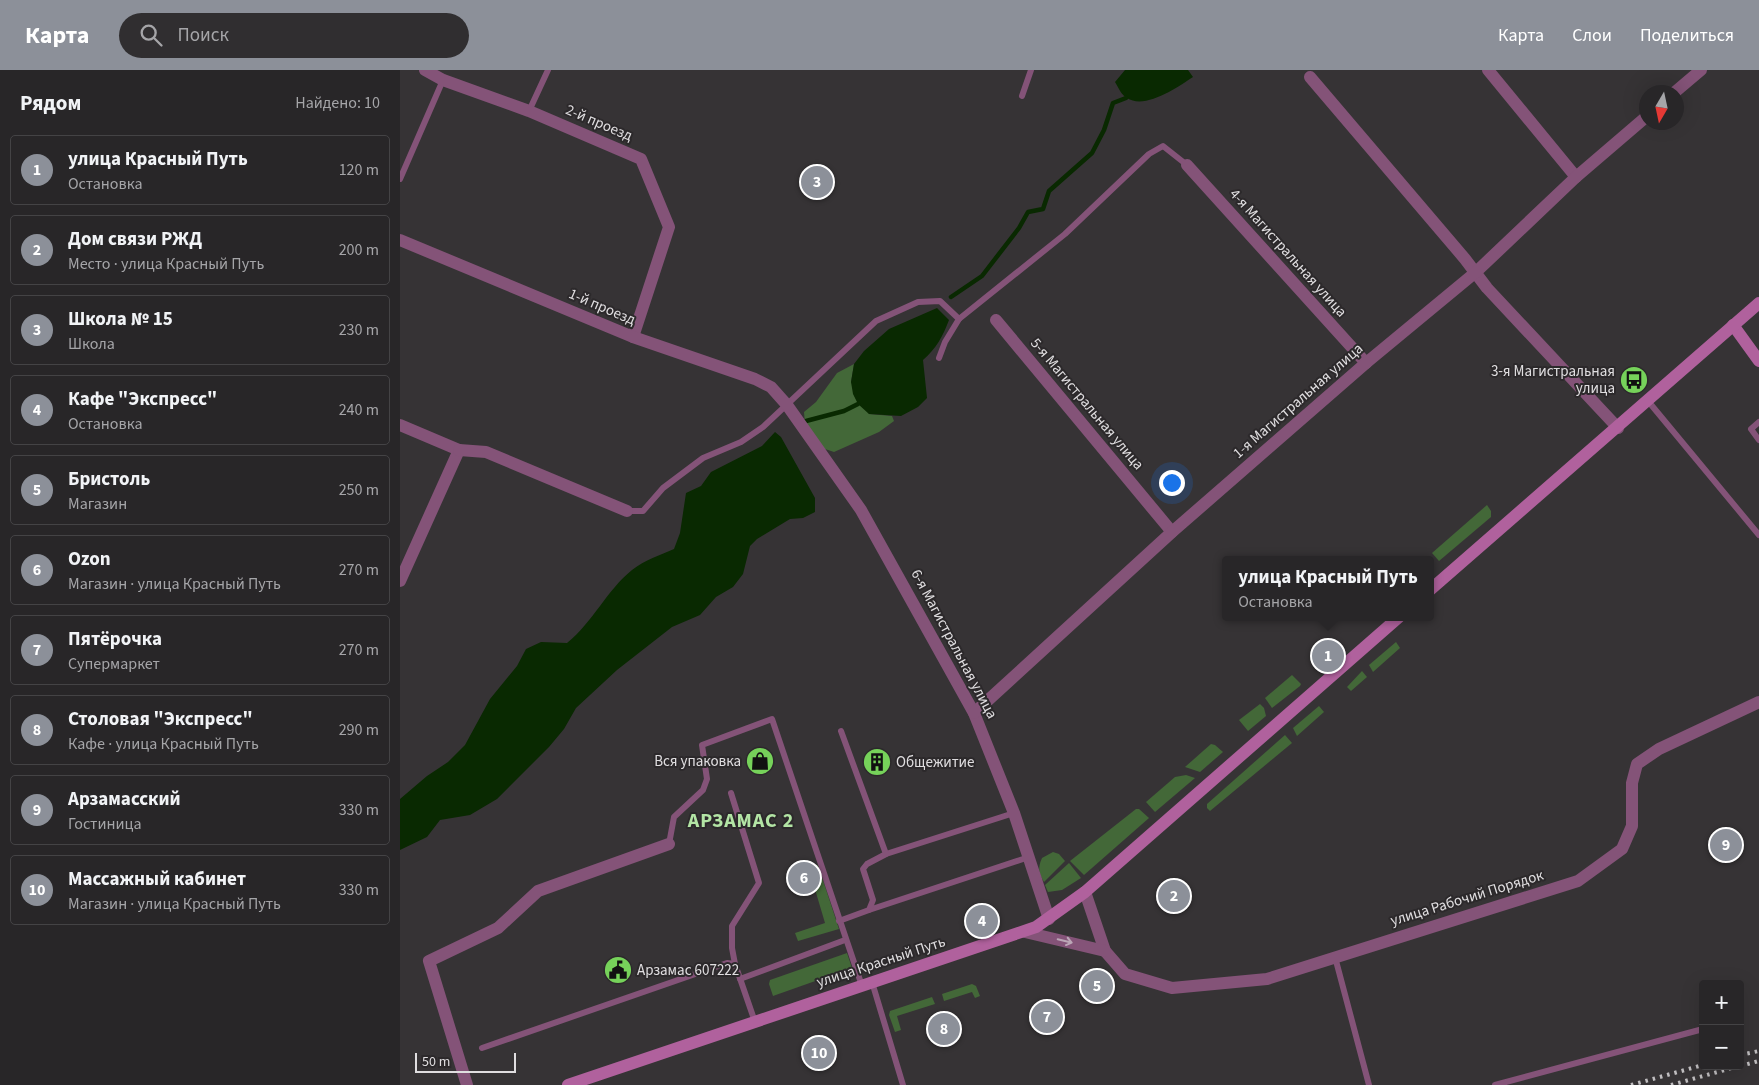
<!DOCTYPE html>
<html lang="ru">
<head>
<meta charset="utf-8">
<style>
  body { margin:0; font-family:"Source Sans 3",sans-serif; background:#302e30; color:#f1f3f6 }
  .controls { position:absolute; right:15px; bottom:15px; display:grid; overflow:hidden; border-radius:5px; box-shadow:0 5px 20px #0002 }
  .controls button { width:45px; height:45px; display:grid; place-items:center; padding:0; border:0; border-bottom:1px solid #444345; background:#282628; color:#f1f3f6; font:25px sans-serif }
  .compass { position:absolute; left:1239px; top:15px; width:45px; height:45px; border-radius:50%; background:#282628; box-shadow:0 5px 20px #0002; rotate:189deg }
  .scale { position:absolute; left:15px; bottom:12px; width:101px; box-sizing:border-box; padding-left:5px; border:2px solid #e0dee0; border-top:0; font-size:14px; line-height:18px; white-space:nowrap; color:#e0dee0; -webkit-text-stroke:4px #2c292b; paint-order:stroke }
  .you { position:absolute; left:771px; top:412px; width:18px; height:18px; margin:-12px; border:4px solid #fff; border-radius:50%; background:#1a73e8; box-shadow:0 0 0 8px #1a73e833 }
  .badge { display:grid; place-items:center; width:32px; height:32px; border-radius:50%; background:#8c9099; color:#fff; font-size:16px; font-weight:700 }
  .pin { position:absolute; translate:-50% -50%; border:2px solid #fff; box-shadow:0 1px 5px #0006 }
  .popup { position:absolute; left:822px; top:486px; width:212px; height:65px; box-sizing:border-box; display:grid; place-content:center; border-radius:5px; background:#282628; filter:drop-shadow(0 1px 4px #0005); font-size:16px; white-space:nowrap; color:#a5a5a8 }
  .popup b { font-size:19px; color:#f1f3f6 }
  .popup::after { content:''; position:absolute; left:50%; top:100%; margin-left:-10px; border:10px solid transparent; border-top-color:#282628 }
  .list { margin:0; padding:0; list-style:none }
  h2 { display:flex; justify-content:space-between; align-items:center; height:65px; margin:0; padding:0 20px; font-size:21px }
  h2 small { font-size:16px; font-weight:400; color:#a5a5a8 }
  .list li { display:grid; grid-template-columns:32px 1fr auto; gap:15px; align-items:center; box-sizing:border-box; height:70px; margin:0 10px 10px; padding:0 10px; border:1px solid #444345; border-radius:5px }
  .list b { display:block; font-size:19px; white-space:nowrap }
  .list p { margin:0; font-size:16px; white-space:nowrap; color:#a5a5a8 }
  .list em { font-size:16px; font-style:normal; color:#a5a5a8 }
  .icon { flex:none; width:28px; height:28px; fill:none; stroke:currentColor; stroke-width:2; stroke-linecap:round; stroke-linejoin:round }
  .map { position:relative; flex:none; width:1359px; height:1015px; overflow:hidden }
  header { display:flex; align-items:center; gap:30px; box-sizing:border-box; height:70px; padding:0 25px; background:#8c9099; color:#fff }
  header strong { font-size:24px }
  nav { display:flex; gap:28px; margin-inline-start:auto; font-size:18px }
  .search { width:350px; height:45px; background:#302e30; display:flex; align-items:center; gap:12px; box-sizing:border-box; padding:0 18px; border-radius:28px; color:#a5a5a8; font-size:19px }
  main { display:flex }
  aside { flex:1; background:#282628 }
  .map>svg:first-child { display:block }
</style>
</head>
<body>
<header>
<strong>Карта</strong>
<div class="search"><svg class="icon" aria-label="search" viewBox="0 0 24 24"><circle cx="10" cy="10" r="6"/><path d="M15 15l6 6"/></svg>Поиск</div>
<nav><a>Карта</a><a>Слои</a><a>Поделиться</a></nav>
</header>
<main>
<aside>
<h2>Рядом<small>Найдено: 10</small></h2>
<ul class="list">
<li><span class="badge">1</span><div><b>улица Красный Путь</b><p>Остановка</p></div><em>120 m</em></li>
<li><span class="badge">2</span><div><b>Дом связи РЖД</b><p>Место · улица Красный Путь</p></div><em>200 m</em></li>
<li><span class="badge">3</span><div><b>Школа № 15</b><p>Школа</p></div><em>230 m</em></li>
<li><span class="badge">4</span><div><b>Кафе &quot;Экспресс&quot;</b><p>Остановка</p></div><em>240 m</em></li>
<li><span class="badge">5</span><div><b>Бристоль</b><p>Магазин</p></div><em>250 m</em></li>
<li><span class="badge">6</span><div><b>Ozon</b><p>Магазин · улица Красный Путь</p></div><em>270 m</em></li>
<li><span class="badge">7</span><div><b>Пятёрочка</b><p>Супермаркет</p></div><em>270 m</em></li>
<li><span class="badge">8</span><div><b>Столовая &quot;Экспресс&quot;</b><p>Кафе · улица Красный Путь</p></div><em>290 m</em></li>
<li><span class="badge">9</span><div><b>Арзамасский</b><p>Гостиница</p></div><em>330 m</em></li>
<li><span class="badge">10</span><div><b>Массажный кабинет</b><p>Магазин · улица Красный Путь</p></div><em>330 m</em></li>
</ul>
</aside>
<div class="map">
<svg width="1359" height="1015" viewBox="0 0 1359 1015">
  <rect width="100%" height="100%" fill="#363335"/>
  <g fill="#436838">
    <polygon points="454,294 451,312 469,344 492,346 494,351 479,362 434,382 422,378 405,354 404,342 416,332 437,303"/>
    <polygon points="1087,435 1091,441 1091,447 1039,491 1032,483"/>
    <polygon points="996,572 1000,578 973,602 969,595"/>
    <polygon points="962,601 967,607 951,621 947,617"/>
    <polygon points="892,605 901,614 900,616 872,638 865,628"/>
    <polygon points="860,634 864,638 866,646 848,661 839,650"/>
    <polygon points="919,636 924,642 897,666 893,658"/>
    <polygon points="885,665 892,673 810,741 807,738 807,734"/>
    <polygon points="811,674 815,675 823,682 800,702 785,697"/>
    <polygon points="786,705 795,708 755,742 746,732 775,707"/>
    <polygon points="736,739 739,739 749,748 684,805 670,791"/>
    <path d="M653,782l6,2 6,7 -21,21c-6,-9 -6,-15 -2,-24z"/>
    <polygon points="669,793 681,808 662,820 648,822 645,815"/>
    <polygon points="418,795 439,859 398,871 395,863 425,853 409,799"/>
    <polygon points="447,883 452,898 373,926 369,914 370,910"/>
    <polygon points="572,914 576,916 580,926 575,928 572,922 544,931 542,924"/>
    <polygon points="532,927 535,934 497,946 501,960 495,962 489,945 490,941"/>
  </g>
  <g fill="#092901">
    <path d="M725,0h63l5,7c-15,10 -48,33 -66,21 -5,-2 -9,-11 -12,-16z"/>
    <path d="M537,238l12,12c-6,16 -13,29 -26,40l4,38 -9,9 -17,9 -32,-2 -11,-10 -5,-10 -2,-12 3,-18 10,-13 25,-22z"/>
    <path d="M375,362l6,5 34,61v14l-12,6 -13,1 -33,20 -7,7 -7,28 -10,13 -17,10 -16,18 -28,12 -55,43 -41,38 -12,21 -15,18 -52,52 -27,16 -30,5 -13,17 -27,13v-51l27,-23 21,-14 17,-17 25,-46 27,-33 9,-17 15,-7 26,1c26,-21 40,-53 65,-73 13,-10 28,-15 42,-21l6,-16 6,-40 15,-7 10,-14 51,-26z"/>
  </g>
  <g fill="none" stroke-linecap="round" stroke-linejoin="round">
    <g stroke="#092901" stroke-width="4.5">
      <polyline points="551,227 582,206 619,158 628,142 643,139 649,121 692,83 704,60 713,33 726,28"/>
      <polyline points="406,351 444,341 458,334"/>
    </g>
    <g stroke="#845378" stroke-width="6">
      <polyline points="622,26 631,0"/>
      <polyline points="129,41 148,0"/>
      <polyline points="0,109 43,10"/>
      <polyline points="559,249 665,164 749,84 763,76 787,95"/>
      <polyline points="1248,331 1359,465"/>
      <polyline points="1359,352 1351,359 1359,370"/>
      <polyline points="227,441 243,441 263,418 303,388 341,372 363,357 476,251 518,232 540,231 559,249 545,272 539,288"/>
      <polyline points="441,661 486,784 614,743"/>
      <polyline points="331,723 359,813 332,856 332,878 335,894"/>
      <polyline points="269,774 274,747 303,720 307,709 302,675 372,649 462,916"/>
      <polyline points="469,840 629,787"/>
      <polyline points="439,851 469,840 473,830 463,799 467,794 486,784"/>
      <polyline points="935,887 969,1015"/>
      <polyline points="340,909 445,870"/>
      <polyline points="472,912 503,1015"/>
      <polyline points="82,978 327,893 335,894 355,952"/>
      <polyline points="1095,1015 1303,959"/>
    </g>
    <g stroke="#845378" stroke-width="12">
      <polyline points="25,0 43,10 129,41 241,89 269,157 233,267"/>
      <polyline points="1088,0 1176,107"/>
      <polyline points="910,7 1065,189 1087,218 1218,358"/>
      <polyline points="1275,22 1301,0"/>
      <polyline points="787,95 966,293"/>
      <polyline points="0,170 233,267 355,309 371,317 387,335 461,440 574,643 614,743 649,849"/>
      <polyline points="596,250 772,462"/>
      <polyline points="0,355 59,380 0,511"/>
      <polyline points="59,380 86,382 227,441"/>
      <polyline points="574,643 772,462 966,293 1076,202 1176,107 1246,47"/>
      <polyline points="685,822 705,881 725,904 772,918 867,909 1178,811 1222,779 1232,756 1232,713 1237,694 1259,679 1359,632"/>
      <polyline points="625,862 705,881"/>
      <polyline points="67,1015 29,891 98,858 138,821 269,774"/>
    </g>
    <g stroke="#b0619d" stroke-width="12">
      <polyline points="1333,255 1359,291"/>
      <polyline points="1030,520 1359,233"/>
      <polyline points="168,1015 636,857 685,822 999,547"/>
    </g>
    <g stroke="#c0bec0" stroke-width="4" stroke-dasharray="2.5 5" stroke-linecap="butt">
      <polyline points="1340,985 1359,981"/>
      <polyline points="1340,996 1359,991"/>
      <polyline points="1231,1015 1303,995"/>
      <polyline points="1271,1015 1339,996"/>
    </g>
  </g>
  <defs><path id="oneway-shaft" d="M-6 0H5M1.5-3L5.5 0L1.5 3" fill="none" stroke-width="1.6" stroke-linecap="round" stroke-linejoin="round" transform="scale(1.25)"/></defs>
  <use stroke="#bba6b6" href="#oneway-shaft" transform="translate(665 871) rotate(13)"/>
  <defs>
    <symbol id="bus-disc" viewBox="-11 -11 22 22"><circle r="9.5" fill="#76d25a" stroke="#2c292b"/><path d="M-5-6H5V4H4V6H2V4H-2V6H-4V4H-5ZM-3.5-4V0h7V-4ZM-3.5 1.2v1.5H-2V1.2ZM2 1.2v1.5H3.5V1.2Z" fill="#111"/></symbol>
    <symbol id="shop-disc" viewBox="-11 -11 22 22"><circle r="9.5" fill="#76d25a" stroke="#2c292b"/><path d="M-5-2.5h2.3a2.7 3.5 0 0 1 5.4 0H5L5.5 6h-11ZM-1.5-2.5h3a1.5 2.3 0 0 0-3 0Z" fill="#111"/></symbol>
    <symbol id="building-disc" viewBox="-11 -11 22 22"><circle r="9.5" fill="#76d25a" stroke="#2c292b"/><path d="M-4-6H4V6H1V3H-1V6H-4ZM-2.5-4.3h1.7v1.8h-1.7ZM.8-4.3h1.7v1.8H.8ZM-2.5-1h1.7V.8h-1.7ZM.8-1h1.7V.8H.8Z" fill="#111"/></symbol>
    <symbol id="civic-disc" viewBox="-11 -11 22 22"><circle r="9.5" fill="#76d25a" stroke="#2c292b"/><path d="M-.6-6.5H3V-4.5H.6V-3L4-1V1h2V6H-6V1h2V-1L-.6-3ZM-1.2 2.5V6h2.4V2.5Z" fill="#111"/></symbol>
  </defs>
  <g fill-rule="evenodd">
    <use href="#bus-disc" x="1218" y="294" width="32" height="32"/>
    <use href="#shop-disc" x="344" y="675" width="32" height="32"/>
    <use href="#building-disc" x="461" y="676" width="32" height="32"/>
    <use href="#civic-disc" x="202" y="884" width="32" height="32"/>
  </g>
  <g text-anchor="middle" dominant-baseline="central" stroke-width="4" stroke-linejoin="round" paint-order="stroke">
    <g font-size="15" fill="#e0dee0" stroke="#2c292b">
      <text transform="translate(199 53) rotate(23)">2-й проезд</text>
      <text transform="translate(888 183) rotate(48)">4-я Магистральная улица</text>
      <text transform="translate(202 237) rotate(23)">1-й проезд</text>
      <text transform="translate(898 331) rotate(-41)">1-я Магистральная улица</text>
      <text transform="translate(687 334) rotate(50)">5-я Магистральная улица</text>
      <text transform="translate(554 574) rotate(62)">6-я Магистральная улица</text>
      <text transform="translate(1067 828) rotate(-17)">улица Рабочий Порядок</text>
      <text transform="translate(481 892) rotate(-18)">улица Красный Путь</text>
    </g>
    <g font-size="15" fill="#e0dee0" stroke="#2c292b" text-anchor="end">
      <text x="1215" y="301">3-я Магистральная<tspan x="1215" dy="17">улица</tspan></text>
      <text x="341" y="691">Вся упаковка</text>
      <text x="496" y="692" text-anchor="start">Общежитие</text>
      <text x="237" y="900" text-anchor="start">Арзамас 607222</text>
    </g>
    <g font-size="20" font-weight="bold" letter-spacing="1" fill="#b3e5a5" stroke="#2c292b">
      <text x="341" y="751">АРЗАМАС 2</text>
    </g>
  </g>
</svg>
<div class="controls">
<button>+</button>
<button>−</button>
</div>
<svg class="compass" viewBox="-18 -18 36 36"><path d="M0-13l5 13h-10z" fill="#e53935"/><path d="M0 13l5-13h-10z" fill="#a5a5a8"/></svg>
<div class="scale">50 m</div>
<div class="you"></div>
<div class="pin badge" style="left:928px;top:586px">1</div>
<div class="popup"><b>улица Красный Путь</b>Остановка</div>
<div class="pin badge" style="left:774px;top:826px">2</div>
<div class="pin badge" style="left:417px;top:112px">3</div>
<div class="pin badge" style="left:582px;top:851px">4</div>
<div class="pin badge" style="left:697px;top:916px">5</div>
<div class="pin badge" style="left:404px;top:808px">6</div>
<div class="pin badge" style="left:647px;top:947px">7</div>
<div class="pin badge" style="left:544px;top:959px">8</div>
<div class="pin badge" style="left:1326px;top:775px">9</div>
<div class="pin badge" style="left:419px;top:983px">10</div>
</div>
</main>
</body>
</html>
